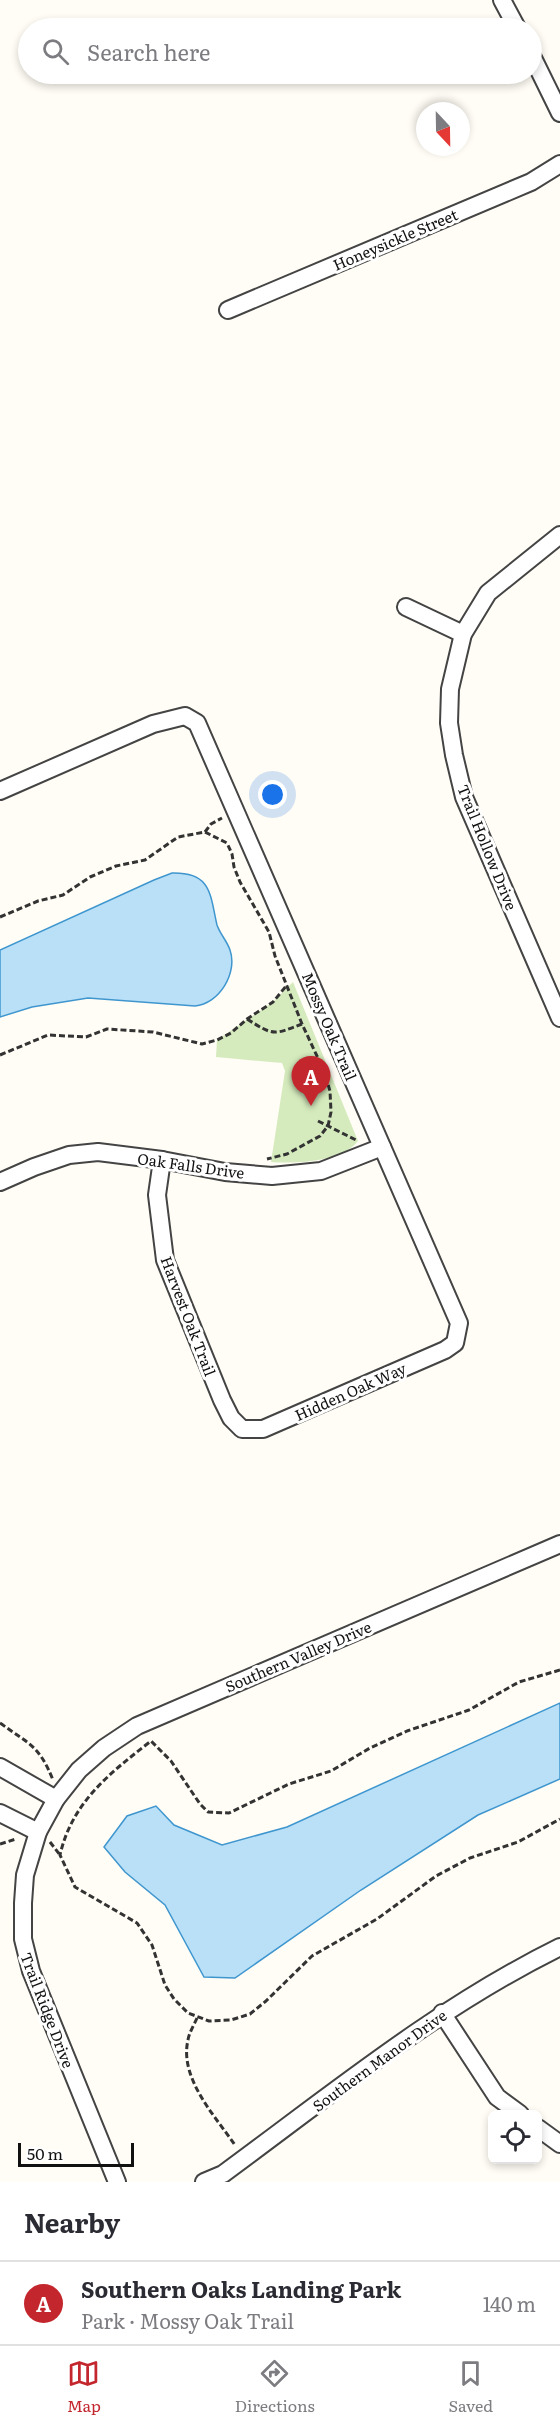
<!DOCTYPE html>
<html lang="en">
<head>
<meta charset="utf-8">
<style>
  body { margin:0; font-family:Literata,serif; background:#f7f7f7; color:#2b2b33 }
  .controls { position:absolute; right:18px; bottom:18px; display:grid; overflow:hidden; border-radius:9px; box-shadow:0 3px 9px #0003 }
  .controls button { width:54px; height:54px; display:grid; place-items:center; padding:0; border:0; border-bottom:2px solid #e1e1e2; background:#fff; color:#2b2b33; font:30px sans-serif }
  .compass { position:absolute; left:416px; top:102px; width:54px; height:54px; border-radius:50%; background:#fff; box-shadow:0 3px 9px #0003; rotate:158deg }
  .scale { position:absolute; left:18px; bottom:15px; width:116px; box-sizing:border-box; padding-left:6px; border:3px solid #111; border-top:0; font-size:16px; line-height:21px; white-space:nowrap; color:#111; -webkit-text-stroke:4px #fff; paint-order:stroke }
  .you { position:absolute; left:273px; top:795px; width:21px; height:21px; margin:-15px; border:4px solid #fff; border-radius:50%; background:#1a73e8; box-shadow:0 0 0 9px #1a73e833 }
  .badge { display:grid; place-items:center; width:39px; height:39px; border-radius:50%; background:#c4262e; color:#fff; font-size:20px; font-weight:700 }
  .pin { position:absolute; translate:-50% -50px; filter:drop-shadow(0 2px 3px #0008) }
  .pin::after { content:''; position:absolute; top:32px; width:21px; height:18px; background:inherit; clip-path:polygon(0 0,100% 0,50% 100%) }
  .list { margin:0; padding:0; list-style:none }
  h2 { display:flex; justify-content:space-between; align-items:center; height:78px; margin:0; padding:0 24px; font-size:26px }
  h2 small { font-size:20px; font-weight:400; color:#7c7c81 }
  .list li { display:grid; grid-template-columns:39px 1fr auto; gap:18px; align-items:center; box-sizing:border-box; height:84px; padding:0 24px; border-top:2px solid #e1e1e2 }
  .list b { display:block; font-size:22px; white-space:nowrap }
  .list p { margin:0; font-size:20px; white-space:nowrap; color:#7c7c81 }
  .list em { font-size:20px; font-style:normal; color:#7c7c81 }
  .icon { flex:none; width:33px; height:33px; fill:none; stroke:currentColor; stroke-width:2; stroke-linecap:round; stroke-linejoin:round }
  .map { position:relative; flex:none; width:560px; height:2182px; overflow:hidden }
  .search { position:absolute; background:#fff; box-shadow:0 3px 9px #0003; left:18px; right:18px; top:18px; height:66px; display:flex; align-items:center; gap:15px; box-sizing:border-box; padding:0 21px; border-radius:33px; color:#7c7c81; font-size:22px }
  .sheet { height:162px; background:#fff }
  nav { display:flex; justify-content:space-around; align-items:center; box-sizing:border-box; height:84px; border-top:2px solid #e1e1e2; background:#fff; font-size:16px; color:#7c7c81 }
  nav a { display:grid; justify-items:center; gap:3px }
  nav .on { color:#c4262e }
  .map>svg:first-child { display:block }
</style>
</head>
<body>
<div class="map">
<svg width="560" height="2182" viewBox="0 0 560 2182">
  <rect width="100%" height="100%" fill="#fffdf5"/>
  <path fill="#d5ebbd" d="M293,982l65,159c-15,21 -64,23 -87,21l14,-91 -3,-8 -66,-6 1,-17 56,-38z"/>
  <g fill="#b9e0f7" stroke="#3f96cf" stroke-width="1.5">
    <path d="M172,873c40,-1 38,22 45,52 3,9 10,16 13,25 8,23 -11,54 -35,56l-107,-8 -56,9 -32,10v-67l154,-70z"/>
    <polygon points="560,1703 560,1779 478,1815 361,1890 235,1978 204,1977 165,1905 125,1872 104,1847 127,1816 156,1806 174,1825 222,1845 287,1827"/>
  </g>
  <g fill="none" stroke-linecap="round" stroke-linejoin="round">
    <defs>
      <g id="street">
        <polyline points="502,0 517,28"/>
        <polyline points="532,56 560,113"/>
        <polyline points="228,310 531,182 560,164"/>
        <polyline points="560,535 488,593 463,634 450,689 449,723 454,755 464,797 560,1018"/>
        <polyline points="406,607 463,634"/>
        <polyline points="0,791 153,724 185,716 197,723 459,1323 455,1343 445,1350 263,1429 242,1429 231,1418 222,1400 165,1260 157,1195 162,1160"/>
        <polyline points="0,1182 34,1167 69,1155 98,1152 162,1160 225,1172 272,1176 321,1171 382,1147"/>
        <polyline points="0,1767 56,1799"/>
        <polyline points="0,1813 38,1832"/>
        <polyline points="442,2013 497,2097 520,2114"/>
        <polyline points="538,2128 560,2144"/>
        <polyline points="117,2182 31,1971 23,1939 23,1903 25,1875 38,1832 56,1799 79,1770 104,1748 137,1726 560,1544"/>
        <path d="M204,2182l19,-8c109,-80 215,-167 337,-227"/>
      </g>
    </defs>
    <use href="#street" stroke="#444" stroke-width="20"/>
    <g stroke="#333" stroke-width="3" stroke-dasharray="6 3" stroke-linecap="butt">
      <polyline points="205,832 211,824 222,818"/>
      <polyline points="0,917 38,901 63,895 90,877 116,866 145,860 178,837 205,832 227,843 232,854 234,867 240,882 269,932 275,956 302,1024 324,1071 330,1091 331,1112 328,1126 320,1136 287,1154 267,1159"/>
      <path d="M247,1019c27,17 26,16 55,5"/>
      <polyline points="0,1055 48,1035 86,1037 107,1029 153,1032 202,1044 217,1040 231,1033 247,1019 273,1002 287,985"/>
      <polyline points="318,1121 356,1140"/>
      <path d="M560,1670l-41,12 -50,28 -62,21 -37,17 -39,23 -42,13 -60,29 -21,-1 -8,-8 -29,-43 -20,-20c-41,32 -79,61 -91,114l15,32 62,36 15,22 13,40 9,14 14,14 21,8 22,-1 19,-6 16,-13 46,-45 65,-37 59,-43 34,-18 48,-16 42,-23"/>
      <path d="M0,1723c29,21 39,22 53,57"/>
      <polyline points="50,1842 60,1855"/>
      <polyline points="0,1844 16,1839"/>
      <path d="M197,2018c-3,7 -8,15 -9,22 -9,38 27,76 47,105"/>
    </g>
    <use href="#street" stroke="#fff" stroke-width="16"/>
  </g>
  <g text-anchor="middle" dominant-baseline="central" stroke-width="6" stroke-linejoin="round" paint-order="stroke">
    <g font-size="15" fill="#111" stroke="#fff">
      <text transform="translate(395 239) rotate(-23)">Honeysickle Street</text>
      <text transform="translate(488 847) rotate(68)">Trail Hollow Drive</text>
      <text transform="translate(330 1026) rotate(67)">Mossy Oak Trail</text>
      <text transform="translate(191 1165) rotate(8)">Oak Falls Drive</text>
      <text transform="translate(189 1316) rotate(69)">Harvest Oak Trail</text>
      <text transform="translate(350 1391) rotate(-24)">Hidden Oak Way</text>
      <text transform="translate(298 1656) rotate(-23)">Southern Valley Drive</text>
      <text transform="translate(48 2010) rotate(69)">Trail Ridge Drive</text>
      <text transform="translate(379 2060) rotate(-36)">Southern Manor Drive</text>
    </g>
  </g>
</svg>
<div class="controls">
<button><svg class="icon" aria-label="locate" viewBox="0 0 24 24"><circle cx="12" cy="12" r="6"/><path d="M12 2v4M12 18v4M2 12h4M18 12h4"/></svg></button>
</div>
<svg class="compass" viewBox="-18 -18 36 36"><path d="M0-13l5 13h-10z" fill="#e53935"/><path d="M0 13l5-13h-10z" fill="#7c7c81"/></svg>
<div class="scale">50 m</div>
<div class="you"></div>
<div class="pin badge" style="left:311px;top:1106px">A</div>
<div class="search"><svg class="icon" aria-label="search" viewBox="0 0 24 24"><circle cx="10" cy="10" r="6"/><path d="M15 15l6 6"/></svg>Search here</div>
</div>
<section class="sheet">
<h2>Nearby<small></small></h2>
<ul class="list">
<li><span class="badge">A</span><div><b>Southern Oaks Landing Park</b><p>Park · Mossy Oak Trail</p></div><em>140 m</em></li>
</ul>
</section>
<nav>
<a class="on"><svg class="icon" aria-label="map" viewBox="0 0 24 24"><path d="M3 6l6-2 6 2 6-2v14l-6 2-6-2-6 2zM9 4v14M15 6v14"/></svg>Map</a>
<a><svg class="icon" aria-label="directions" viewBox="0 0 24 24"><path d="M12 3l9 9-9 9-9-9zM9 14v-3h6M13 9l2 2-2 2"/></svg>Directions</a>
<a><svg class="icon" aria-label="saved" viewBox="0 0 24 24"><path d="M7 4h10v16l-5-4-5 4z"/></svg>Saved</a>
</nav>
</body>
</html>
